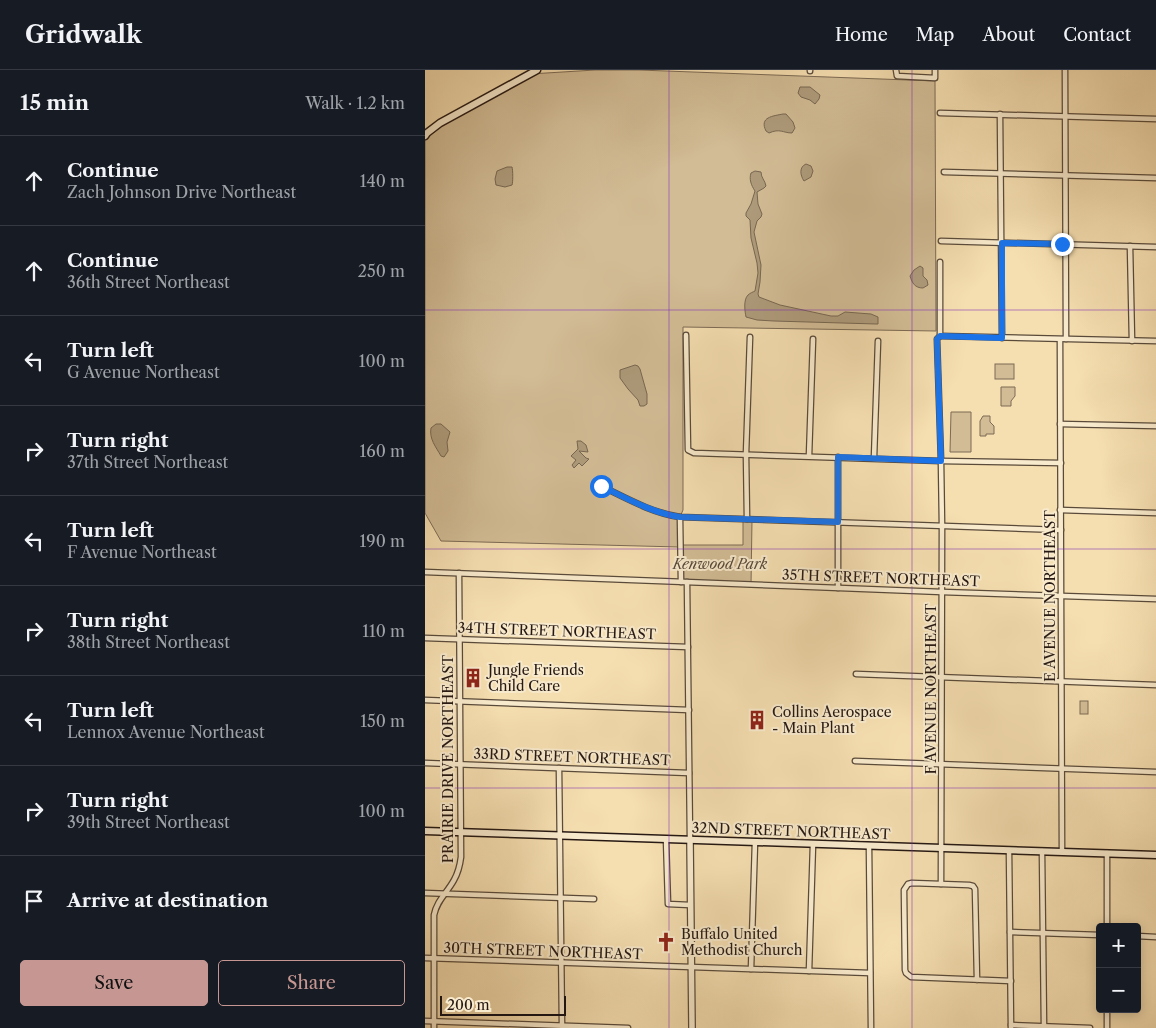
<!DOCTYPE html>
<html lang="en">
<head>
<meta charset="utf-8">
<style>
  body { margin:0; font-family:"Libre Caslon Text",serif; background:#242831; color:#f1f3f6 }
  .controls { position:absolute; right:15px; bottom:15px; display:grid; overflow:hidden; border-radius:5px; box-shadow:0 2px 12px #0003 }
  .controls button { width:45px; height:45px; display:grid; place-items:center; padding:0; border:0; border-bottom:1px solid #363941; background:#171b24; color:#f1f3f6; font:25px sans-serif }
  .scale { position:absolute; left:15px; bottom:12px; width:126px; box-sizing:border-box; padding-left:5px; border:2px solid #251813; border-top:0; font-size:14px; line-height:18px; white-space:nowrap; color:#251813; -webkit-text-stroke:4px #f8eacc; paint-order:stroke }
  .stop { position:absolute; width:15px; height:15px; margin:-11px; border:4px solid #1a73e8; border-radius:50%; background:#fff }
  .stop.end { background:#1a73e8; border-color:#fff; box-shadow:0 1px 5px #0008 }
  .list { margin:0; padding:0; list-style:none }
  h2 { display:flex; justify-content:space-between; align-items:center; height:65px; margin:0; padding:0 20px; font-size:21px }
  h2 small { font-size:16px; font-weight:400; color:#9ea1a6 }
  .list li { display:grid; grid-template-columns:32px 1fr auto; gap:15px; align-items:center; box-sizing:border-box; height:90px; padding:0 20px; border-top:1px solid #363941 }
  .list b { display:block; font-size:19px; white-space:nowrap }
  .list p { margin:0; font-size:16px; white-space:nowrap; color:#9ea1a6 }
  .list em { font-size:16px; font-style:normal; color:#9ea1a6 }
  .actions { display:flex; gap:10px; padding:15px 20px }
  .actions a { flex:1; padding:11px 0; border:1px solid #c59692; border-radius:5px; text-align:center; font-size:18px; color:#c59692 }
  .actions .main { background:#c59692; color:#111 }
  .icon { flex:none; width:28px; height:28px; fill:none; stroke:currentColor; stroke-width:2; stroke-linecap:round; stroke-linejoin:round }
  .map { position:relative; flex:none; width:731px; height:958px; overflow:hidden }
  header { display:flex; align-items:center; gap:30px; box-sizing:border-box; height:70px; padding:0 25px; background:#171b24; border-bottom:1px solid #363941 }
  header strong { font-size:24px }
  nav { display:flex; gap:28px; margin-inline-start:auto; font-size:18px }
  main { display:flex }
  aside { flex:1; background:#171b24 }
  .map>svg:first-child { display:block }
</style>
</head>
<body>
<header>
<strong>Gridwalk</strong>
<nav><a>Home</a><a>Map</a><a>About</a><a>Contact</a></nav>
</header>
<main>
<aside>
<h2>15 min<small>Walk · 1.2 km</small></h2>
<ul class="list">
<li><svg class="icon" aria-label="ahead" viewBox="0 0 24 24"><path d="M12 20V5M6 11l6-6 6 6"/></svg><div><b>Continue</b><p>Zach Johnson Drive Northeast</p></div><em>140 m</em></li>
<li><svg class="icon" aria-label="ahead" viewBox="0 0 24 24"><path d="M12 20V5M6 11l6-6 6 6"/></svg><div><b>Continue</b><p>36th Street Northeast</p></div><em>250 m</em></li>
<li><svg class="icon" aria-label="left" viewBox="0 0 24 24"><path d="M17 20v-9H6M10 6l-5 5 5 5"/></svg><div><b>Turn left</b><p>G Avenue Northeast</p></div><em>100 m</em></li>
<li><svg class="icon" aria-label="right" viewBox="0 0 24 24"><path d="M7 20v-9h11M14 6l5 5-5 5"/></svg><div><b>Turn right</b><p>37th Street Northeast</p></div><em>160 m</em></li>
<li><svg class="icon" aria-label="left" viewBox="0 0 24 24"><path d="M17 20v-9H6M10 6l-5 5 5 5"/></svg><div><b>Turn left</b><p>F Avenue Northeast</p></div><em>190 m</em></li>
<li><svg class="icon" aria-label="right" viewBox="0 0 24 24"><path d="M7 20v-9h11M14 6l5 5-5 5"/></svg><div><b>Turn right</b><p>38th Street Northeast</p></div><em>110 m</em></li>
<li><svg class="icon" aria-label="left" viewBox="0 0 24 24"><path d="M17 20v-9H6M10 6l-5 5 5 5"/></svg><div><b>Turn left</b><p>Lennox Avenue Northeast</p></div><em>150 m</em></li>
<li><svg class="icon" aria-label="right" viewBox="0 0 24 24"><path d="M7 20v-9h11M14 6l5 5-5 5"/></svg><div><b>Turn right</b><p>39th Street Northeast</p></div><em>100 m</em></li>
<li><svg class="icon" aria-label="arrive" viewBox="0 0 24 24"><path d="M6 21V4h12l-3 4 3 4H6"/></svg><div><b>Arrive at destination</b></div></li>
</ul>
<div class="actions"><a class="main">Save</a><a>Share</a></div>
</aside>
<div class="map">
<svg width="731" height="958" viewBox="0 0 731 958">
  <rect width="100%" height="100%" fill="#f5deb0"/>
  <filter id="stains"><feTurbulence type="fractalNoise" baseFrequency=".004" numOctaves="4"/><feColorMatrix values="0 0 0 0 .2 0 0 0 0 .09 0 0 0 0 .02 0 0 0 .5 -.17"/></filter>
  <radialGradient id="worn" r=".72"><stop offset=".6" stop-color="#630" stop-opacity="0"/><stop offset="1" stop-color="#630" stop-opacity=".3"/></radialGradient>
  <g fill="#d2bc95" stroke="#7c6a54">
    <polygon points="170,0 214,0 510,11 511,261 258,257 258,440 255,447 256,475 318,475 318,449 327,450 326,515 256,512 255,477 16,471 0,443 0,66 2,63 105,4"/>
    <rect x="570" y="294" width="19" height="15"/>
    <polygon points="576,317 590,317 590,326 586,331 586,336 576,336"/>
    <polygon points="526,342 546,342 546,382 525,382"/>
    <polygon points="558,346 565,346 565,352 569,356 569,364 561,364 561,366 555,366 555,351"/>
    <rect x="655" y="631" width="8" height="13"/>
  </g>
  <g fill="#ae9b7b" stroke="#776751">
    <polygon points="375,17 385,17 395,25 394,29 390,34 385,30 376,27 373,23"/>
    <path d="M358,44h3l7,8 2,6 -3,5c-9,0 -12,-5 -23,0l-3,-2c-7,-14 7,-15 17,-17z"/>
    <path d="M381,94l5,2 2,5 -2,6 -7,4c-4,-6 -5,-14 2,-17z"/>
    <path d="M82,97h5c1,3 1,16 0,18l-7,2 -9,-2 -1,-6 2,-8z"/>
    <path d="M330,101l6,1c0,6 4,8 5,14l-2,2 -7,4 1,12 4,10 -1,3 -4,4 -3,11 7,33 -1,17 -2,12 1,3 21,8 51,11h7l7,-4 26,2 7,3v7h-2l-102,-3 -17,-1 -11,-3c-1,-5 -3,-17 2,-22 2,-2 5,-3 7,-4l3,-18 -1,-10 -6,-25 -1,-18 -4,-4v-3l5,-9 4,-13c-4,-6 -6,-12 -4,-18z"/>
    <path d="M495,196l3,2v8l4,4 1,5 -5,3c-8,0 -11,-5 -13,-12l4,-6z"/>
    <polygon points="210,295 213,296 215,299 222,324 222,334 219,336 215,336 213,330 203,319 195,308 195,300"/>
    <path d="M11,354h5l9,8 -3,10 1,9 -4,6 -3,-1c-5,-9 -12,-17 -10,-28z"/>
    <polygon points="152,371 156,371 161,375 163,382 154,381 161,388 164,389 157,396 154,393 149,398 147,395 151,390 146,386 153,379"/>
  </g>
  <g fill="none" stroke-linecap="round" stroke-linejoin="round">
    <defs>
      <g id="minor">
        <polyline points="385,0 385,1"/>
        <polyline points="471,0 472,6 510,8 510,0"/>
        <polyline points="640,0 641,269"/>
        <polyline points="515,43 731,49"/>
        <polyline points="575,44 577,268"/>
        <polyline points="519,102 731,108"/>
        <polyline points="516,171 731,177"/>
        <polyline points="705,176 707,271"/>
        <polyline points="515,192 515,266 512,269 516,391 517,456 516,814"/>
        <polyline points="261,265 263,380 269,383 516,391 636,393"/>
        <polyline points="515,266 731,271"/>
        <polyline points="635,270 637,782"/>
        <polyline points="635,354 731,356"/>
        <polyline points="384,386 388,269"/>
        <polyline points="413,387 413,518"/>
        <polyline points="449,388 453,271"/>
        <path d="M176,416c25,12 51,27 79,31l381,13"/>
        <polyline points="635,440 731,443"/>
        <polyline points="255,447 256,512"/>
        <polyline points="322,449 321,384 325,267"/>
        <polyline points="0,502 517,522 731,529"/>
        <polyline points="262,512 265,770"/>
        <polyline points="0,568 263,577"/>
        <polyline points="431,604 731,615"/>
        <polyline points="0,630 264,640"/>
        <polyline points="430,691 731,702"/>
        <polyline points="0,693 264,703"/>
        <polyline points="134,698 137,956"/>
        <polyline points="241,769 243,834 265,835"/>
        <polyline points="444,776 446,958"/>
        <polyline points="584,780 586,958"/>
        <polyline points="617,781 619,958"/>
        <polyline points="682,783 682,857"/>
        <polyline points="0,823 169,829"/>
        <polyline points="585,862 675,865"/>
        <polyline points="712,866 731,867"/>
        <polyline points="0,888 445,903"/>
        <polyline points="326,899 330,772"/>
        <polyline points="384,901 388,774"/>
        <polyline points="552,910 550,819 548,816 544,815 487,813 483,814 479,820 480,900 481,903 486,907 586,911"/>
        <polyline points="682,939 682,958"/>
        <polyline points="0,951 203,958"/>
        <polyline points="586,955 665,958"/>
        <path d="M9,958v-113c3,-15 13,-22 20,-35 4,-7 6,-15 7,-23l-2,-284"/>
      </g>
      <polyline id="tertiary" points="265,770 267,958"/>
      <g id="secondary">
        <polyline points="0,66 2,63 15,53 112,0"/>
        <polyline points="0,761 731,785"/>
      </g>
    </defs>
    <use href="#minor" stroke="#594a3a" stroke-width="7"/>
    <use href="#tertiary" stroke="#594a3a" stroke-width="8"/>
    <use href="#secondary" stroke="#251813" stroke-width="9"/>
    <use href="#minor" stroke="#f8eacc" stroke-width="4.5"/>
    <use href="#tertiary" stroke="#f8eacc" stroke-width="5.5"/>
    <use href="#secondary" stroke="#f8eacc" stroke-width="6"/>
  </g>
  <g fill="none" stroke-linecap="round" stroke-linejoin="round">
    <path stroke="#1a73e8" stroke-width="6" d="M176,416c25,12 51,27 79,31l158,5v-65l103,4 -4,-122 3,-3 62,2v-95l60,1"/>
  </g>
  <path fill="none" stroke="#7b2cbf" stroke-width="1" stroke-opacity="0.55" d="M244,0v958M487,0v958M0,240h731M0,479h731M0,718h731"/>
  <defs>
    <symbol id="building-bare" viewBox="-9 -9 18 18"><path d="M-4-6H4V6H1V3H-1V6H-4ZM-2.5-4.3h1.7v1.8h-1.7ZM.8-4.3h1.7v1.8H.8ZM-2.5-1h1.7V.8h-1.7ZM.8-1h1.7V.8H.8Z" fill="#8f2418" stroke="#f8eacc" stroke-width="2.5" paint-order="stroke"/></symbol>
    <symbol id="church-bare" viewBox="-9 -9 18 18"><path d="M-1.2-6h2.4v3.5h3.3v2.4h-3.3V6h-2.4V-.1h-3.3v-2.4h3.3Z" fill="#8f2418" stroke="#f8eacc" stroke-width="2.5" paint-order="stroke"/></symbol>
  </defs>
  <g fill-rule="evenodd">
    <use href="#building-bare" x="34" y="594" width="28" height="28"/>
    <use href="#building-bare" x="318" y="636" width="28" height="28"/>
    <use href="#church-bare" x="227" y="858" width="28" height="28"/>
  </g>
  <g text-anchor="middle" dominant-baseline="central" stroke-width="4" stroke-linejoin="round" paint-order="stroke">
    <g font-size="14" font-style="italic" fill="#59493a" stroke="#f8eacc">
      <text x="295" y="494">Kenwood Park</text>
    </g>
    <g font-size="14" fill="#251813" stroke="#f8eacc">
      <text transform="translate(456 508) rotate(2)">35TH STREET NORTHEAST</text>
      <text transform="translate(625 526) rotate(-90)">E AVENUE NORTHEAST</text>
      <text transform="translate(132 561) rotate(2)">34TH STREET NORTHEAST</text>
      <text transform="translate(506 619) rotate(-90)">F AVENUE NORTHEAST</text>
      <text transform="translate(147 687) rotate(2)">33RD STREET NORTHEAST</text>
      <text transform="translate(23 689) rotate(-90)">PRAIRIE DRIVE NORTHEAST</text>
      <text transform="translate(366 761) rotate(2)">32ND STREET NORTHEAST</text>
      <text transform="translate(118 881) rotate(2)">30TH STREET NORTHEAST</text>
    </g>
    <g font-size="14" fill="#251813" stroke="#f8eacc" text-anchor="start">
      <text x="63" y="600">Jungle Friends<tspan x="63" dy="16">Child Care</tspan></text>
      <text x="347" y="642">Collins Aerospace<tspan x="347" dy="16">- Main Plant</tspan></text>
      <text x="256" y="864">Buffalo United<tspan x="256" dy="16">Methodist Church</tspan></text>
    </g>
  </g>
  <rect width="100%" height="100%" filter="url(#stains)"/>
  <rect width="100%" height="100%" fill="url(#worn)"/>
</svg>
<div class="controls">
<button>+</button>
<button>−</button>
</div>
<div class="scale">200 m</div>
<div class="stop" style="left:176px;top:416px"></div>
<div class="stop end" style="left:637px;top:174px"></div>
</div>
</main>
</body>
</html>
